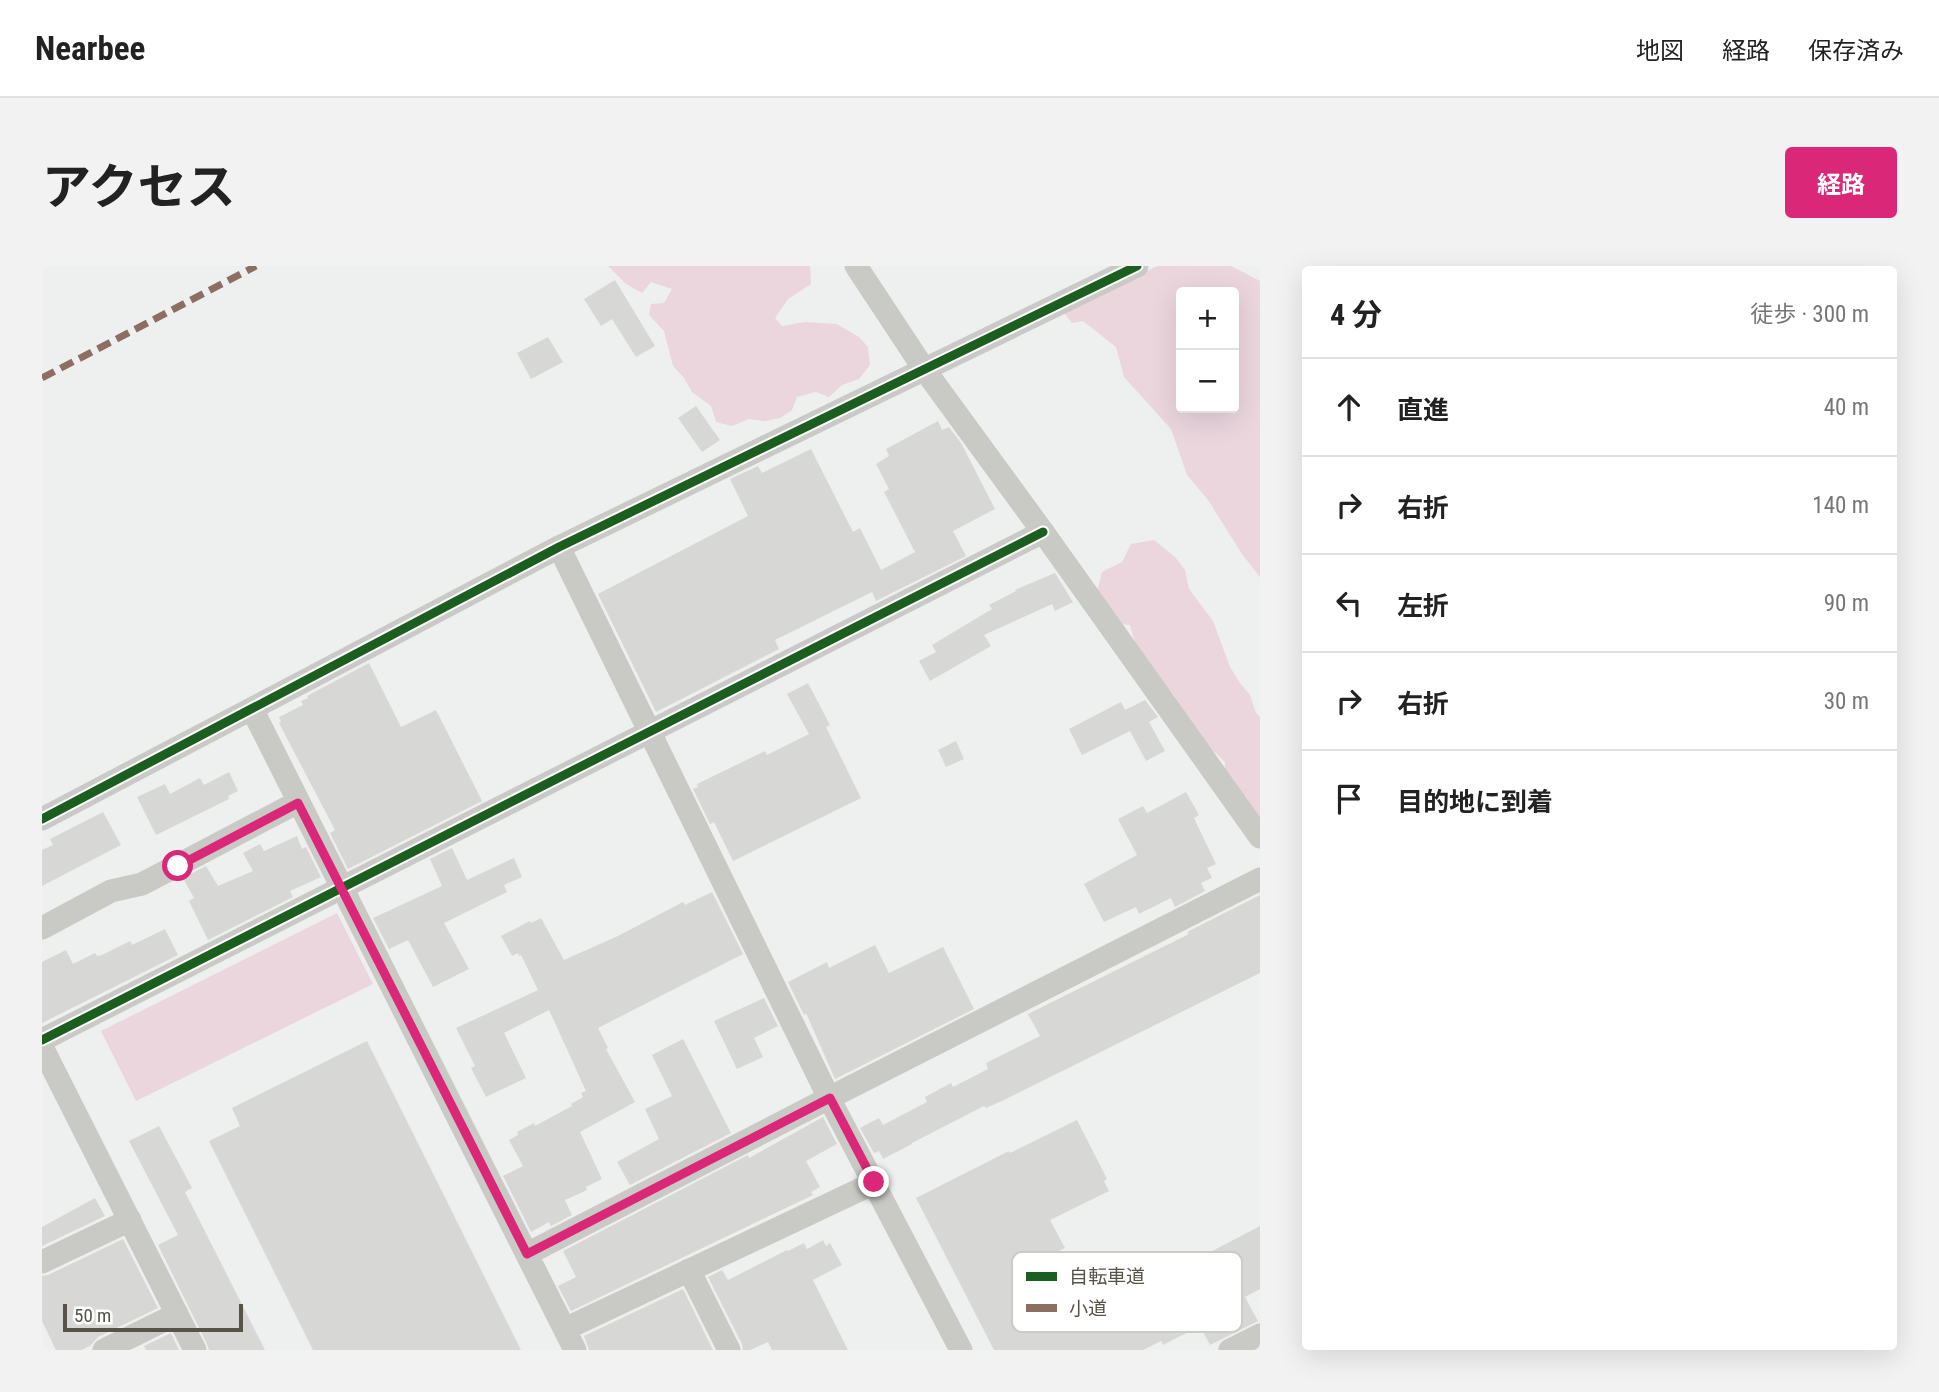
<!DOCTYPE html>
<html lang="ja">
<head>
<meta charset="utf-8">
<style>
  body { margin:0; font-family:"Roboto Condensed","Noto Sans JP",sans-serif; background:#f2f2f2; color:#222 }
  .controls { position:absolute; right:21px; top:21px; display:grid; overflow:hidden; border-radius:7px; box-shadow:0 7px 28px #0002 }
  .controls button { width:63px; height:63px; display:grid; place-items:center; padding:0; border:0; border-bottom:2px solid #e0e0e0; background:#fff; color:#222; font:35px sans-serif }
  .scale { position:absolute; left:21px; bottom:18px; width:180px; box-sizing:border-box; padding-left:7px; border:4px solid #585348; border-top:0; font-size:19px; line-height:24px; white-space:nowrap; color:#585348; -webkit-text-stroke:5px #fff; paint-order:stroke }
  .stop { position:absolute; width:21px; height:21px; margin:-16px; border:5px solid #db2777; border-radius:50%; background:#fff }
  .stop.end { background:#db2777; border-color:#fff; box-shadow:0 2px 7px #0008 }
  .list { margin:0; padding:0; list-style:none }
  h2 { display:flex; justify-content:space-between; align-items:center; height:91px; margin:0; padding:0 28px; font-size:30px }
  h2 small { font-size:23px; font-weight:400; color:#767676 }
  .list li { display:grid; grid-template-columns:46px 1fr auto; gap:21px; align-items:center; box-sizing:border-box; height:98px; padding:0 28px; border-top:2px solid #e0e0e0 }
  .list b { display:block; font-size:26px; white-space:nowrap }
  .list em { font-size:23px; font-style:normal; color:#767676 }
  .icon { flex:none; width:38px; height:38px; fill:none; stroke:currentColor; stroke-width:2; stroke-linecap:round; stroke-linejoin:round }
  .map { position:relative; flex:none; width:1218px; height:1084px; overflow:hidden; border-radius:7px }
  header { display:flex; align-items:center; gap:42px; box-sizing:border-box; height:98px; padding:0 35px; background:#fff; border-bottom:2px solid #e0e0e0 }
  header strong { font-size:33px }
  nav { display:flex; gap:38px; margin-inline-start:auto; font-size:24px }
  .intro { display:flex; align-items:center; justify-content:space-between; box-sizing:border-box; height:168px; padding:0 42px }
  h1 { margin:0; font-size:49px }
  .button { padding:18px 32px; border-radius:7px; background:#db2777; color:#fff; font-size:24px; font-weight:700 }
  main { display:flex; gap:42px; padding:0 42px }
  aside { flex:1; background:#fff; border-radius:7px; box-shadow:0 7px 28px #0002 }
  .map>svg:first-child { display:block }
</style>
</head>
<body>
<header>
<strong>Nearbee</strong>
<nav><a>地図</a><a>経路</a><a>保存済み</a></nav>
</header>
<div class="intro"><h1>アクセス</h1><a class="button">経路</a></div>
<main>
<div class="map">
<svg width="1218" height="1084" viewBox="0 0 1218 1084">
  <rect width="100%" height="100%" fill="#eeefef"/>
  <g fill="#ebd6de" fill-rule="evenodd">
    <polygon points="566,0 768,0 769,18 746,33 733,52 740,60 763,56 795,58 817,71 826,81 828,99 817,113 800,119 787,131 774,126 755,131 750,144 738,152 723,155 707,153 690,160 674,156 669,140 650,126 642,112 631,100 622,65 607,49 609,38 622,37 630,23 609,16 600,27 584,18"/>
    <path d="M1116,0h73l29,15v296l-18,-23 -34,-54 -21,-25 -16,-46 -47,-52 -8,-30 -33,-26 -11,2 -10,-13 31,-16zM1139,26h53v116h-53z"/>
    <path d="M1112,274l21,17 10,13 4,19 24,32 17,46 10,16 10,12 6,18 4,4v100l-8,-5 -27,-33v-17l-9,-9 -14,-9 -24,-32 -4,-17c-25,-17 -37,-42 -44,-70l-12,-1 -22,-28 6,-24 20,-10 9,-18z"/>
    <polygon points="295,647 331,718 94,835 59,765"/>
  </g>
  <g fill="#d7d7d6">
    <polygon points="573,14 613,80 594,91 570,53 559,60 542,33"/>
    <polygon points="506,71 521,96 489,113 475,87"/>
    <polygon points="654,140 678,174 660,186 636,152"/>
    <polygon points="896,155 900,164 907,161 919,177 953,243 911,265 924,290 834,335 830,326 733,374 737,383 614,446 556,328 706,250 688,213 716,200 720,207 769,183 811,266 818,262 839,304 873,286 842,226 847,223 834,198 847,190 844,183"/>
    <polygon points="1013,307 1031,336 1013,345 1010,338 942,369 949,380 888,415 877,395 894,386 890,379 950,343 947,339 974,325 973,324"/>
    <polygon points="327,397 359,461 394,444 440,535 306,603 288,567 293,564 237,457 239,456 237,451 261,439 259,435 266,432 265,430"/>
    <polygon points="766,417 788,459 784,461 819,532 691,595 672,556 668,558 651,523 656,521 655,518 723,485 725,489 767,468 745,428"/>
    <polygon points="1103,434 1116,451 1107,456 1123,485 1104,495 1088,465 1040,489 1027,463 1079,436 1083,444"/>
    <polygon points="914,475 922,493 904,501 896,484"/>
    <polygon points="187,506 196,525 186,530 187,533 114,569 95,531 123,518 128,528 158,512 162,519"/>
    <polygon points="1144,526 1157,549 1152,552 1174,598 1165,602 1170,612 1159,617 1163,625 1133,641 1129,632 1097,648 1094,641 1062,656 1042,618 1095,589 1076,553 1101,540 1105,547"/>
    <polygon points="61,546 79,579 0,620 0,584 11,579 8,573"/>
    <polygon points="255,570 260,583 264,581 279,611 248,625 251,631 166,674 147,635 152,632 141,612 164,600 176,620 211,605 201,587 218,578 222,585"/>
    <polygon points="410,582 425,614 472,592 480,611 462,619 465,626 402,657 427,703 391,721 366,674 347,683 331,652 400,620 388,593"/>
    <polygon points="670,626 701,688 556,762 566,782 564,783 593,836 538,866 560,913 544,921 545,924 523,934 530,949 509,960 507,956 489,966 461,910 481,900 467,874 476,869 475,866 492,857 493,860 530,840 529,838 541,831 539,827 544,825 507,744 462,767 484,812 444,831 429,802 433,800 414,762 496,724 479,689 477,690 476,687 470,690 459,670 488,655 489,657 499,652 522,694 576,670 641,636 643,639"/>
    <polygon points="1218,629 1218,707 962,834 944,842 942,840 870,877 870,878 841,893 837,885 832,887 818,862 837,852 841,859 885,836 883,831 909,817 911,821 946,803 944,797 998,770 986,748 1147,668 1145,666"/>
    <polygon points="123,663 136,689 0,757 0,696 24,684 31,698 53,687 55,690 60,689 88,675 90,679"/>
    <polygon points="833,679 847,707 901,681 932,743 793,813 764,747 762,749 746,716 785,696 787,702"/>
    <polygon points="722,732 736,760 712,772 721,791 695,803 672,755"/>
    <polygon points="641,773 689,867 588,919 575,896 617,873 603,843 630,830 610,789"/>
    <polygon points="325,775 479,1084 271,1084 167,875 198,860 190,842"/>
    <polygon points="781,851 795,878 764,895 778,921 769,926 771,929 529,1045 516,1020 534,1011 521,985 706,889 707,892"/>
    <polygon points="1035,854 1065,913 1062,915 1067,925 1008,954 1023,982 1017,985 1037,1024 1083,1000 1093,1020 1159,986 1161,990 1218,960 1218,1023 1203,1031 1216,1055 1168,1079 1158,1060 1121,1079 1119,1075 1101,1084 952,1084 874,932 967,885 968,887"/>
    <polygon points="117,860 150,922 143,926 223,1084 167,1084 165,1078 116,979 136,969 87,875"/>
    <polygon points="53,932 63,950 0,980 0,961"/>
    <polygon points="81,973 116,1042 56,1071 49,1079 40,1084 14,1084 0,1055 0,1010 6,1009"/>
    <polygon points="781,974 784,980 788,977 800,999 771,1014 806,1084 730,1084 726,1076 708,1084 701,1084 700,1078 666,1011 680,1004 686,1014 745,984 746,985 762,977 765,983"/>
    <polygon points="641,1023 671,1084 547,1084 542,1070"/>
    <polygon points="129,1067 137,1084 104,1084 102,1080"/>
  </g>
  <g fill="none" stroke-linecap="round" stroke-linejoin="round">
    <g stroke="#c9c9c6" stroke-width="23">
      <polyline points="814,0 882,103 1001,266 1218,571"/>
      <polyline points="517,281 787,832 919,1084"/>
      <polyline points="210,443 533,1084"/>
      <polyline points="0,553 517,281 1095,0"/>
      <polyline points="0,662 69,625 100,618 256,536"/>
      <polyline points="0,774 1001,266"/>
      <polyline points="0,781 153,1084"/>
      <polyline points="485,988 787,832 1218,613"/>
      <polyline points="0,996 88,954"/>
      <polyline points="647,1004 687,1084"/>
      <polyline points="523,1063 832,917"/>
      <polyline points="62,1084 135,1048"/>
      <polyline points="1188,1084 1218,1069"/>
    </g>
    <polyline stroke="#8d6e63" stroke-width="7" stroke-dasharray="14 7" stroke-linecap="butt" points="0,112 214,0"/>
    <defs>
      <g id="cycleway">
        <polyline points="0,553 517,281 1095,0"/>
        <polyline points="0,774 1001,266"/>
      </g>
    </defs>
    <use href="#cycleway" stroke="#fff" stroke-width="13"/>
    <use href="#cycleway" stroke="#1b5e20" stroke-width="9"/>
  </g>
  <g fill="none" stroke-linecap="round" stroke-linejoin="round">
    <polyline stroke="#db2777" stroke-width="9" points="136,600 256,537 485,988 788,832 832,916"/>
  </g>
  <rect x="970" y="986" width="230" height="80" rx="10" fill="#fff" stroke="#cdcbc8" stroke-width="2"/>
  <rect x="984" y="1006" width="31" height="9" fill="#1b5e20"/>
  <rect x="984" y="1038" width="31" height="8" fill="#8d6e63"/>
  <g font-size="19" fill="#585348">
    <text x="1027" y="1017">自転車道</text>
    <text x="1027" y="1049">小道</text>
  </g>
</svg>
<div class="controls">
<button>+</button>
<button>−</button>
</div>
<div class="scale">50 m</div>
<div class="stop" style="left:136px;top:600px"></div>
<div class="stop end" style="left:832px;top:916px"></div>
</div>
<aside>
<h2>4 分<small>徒歩 · 300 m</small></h2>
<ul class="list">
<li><svg class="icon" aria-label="ahead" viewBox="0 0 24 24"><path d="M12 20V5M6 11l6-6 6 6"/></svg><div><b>直進</b></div><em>40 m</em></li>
<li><svg class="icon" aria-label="right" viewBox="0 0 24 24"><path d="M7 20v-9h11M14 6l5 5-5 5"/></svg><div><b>右折</b></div><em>140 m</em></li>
<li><svg class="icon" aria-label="left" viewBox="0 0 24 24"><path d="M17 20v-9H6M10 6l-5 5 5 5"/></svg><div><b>左折</b></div><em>90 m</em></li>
<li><svg class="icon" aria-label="right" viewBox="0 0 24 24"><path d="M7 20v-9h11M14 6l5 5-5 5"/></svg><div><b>右折</b></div><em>30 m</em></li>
<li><svg class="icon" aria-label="arrive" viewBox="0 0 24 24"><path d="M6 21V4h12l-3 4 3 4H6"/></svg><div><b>目的地に到着</b></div></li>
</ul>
</aside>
</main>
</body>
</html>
